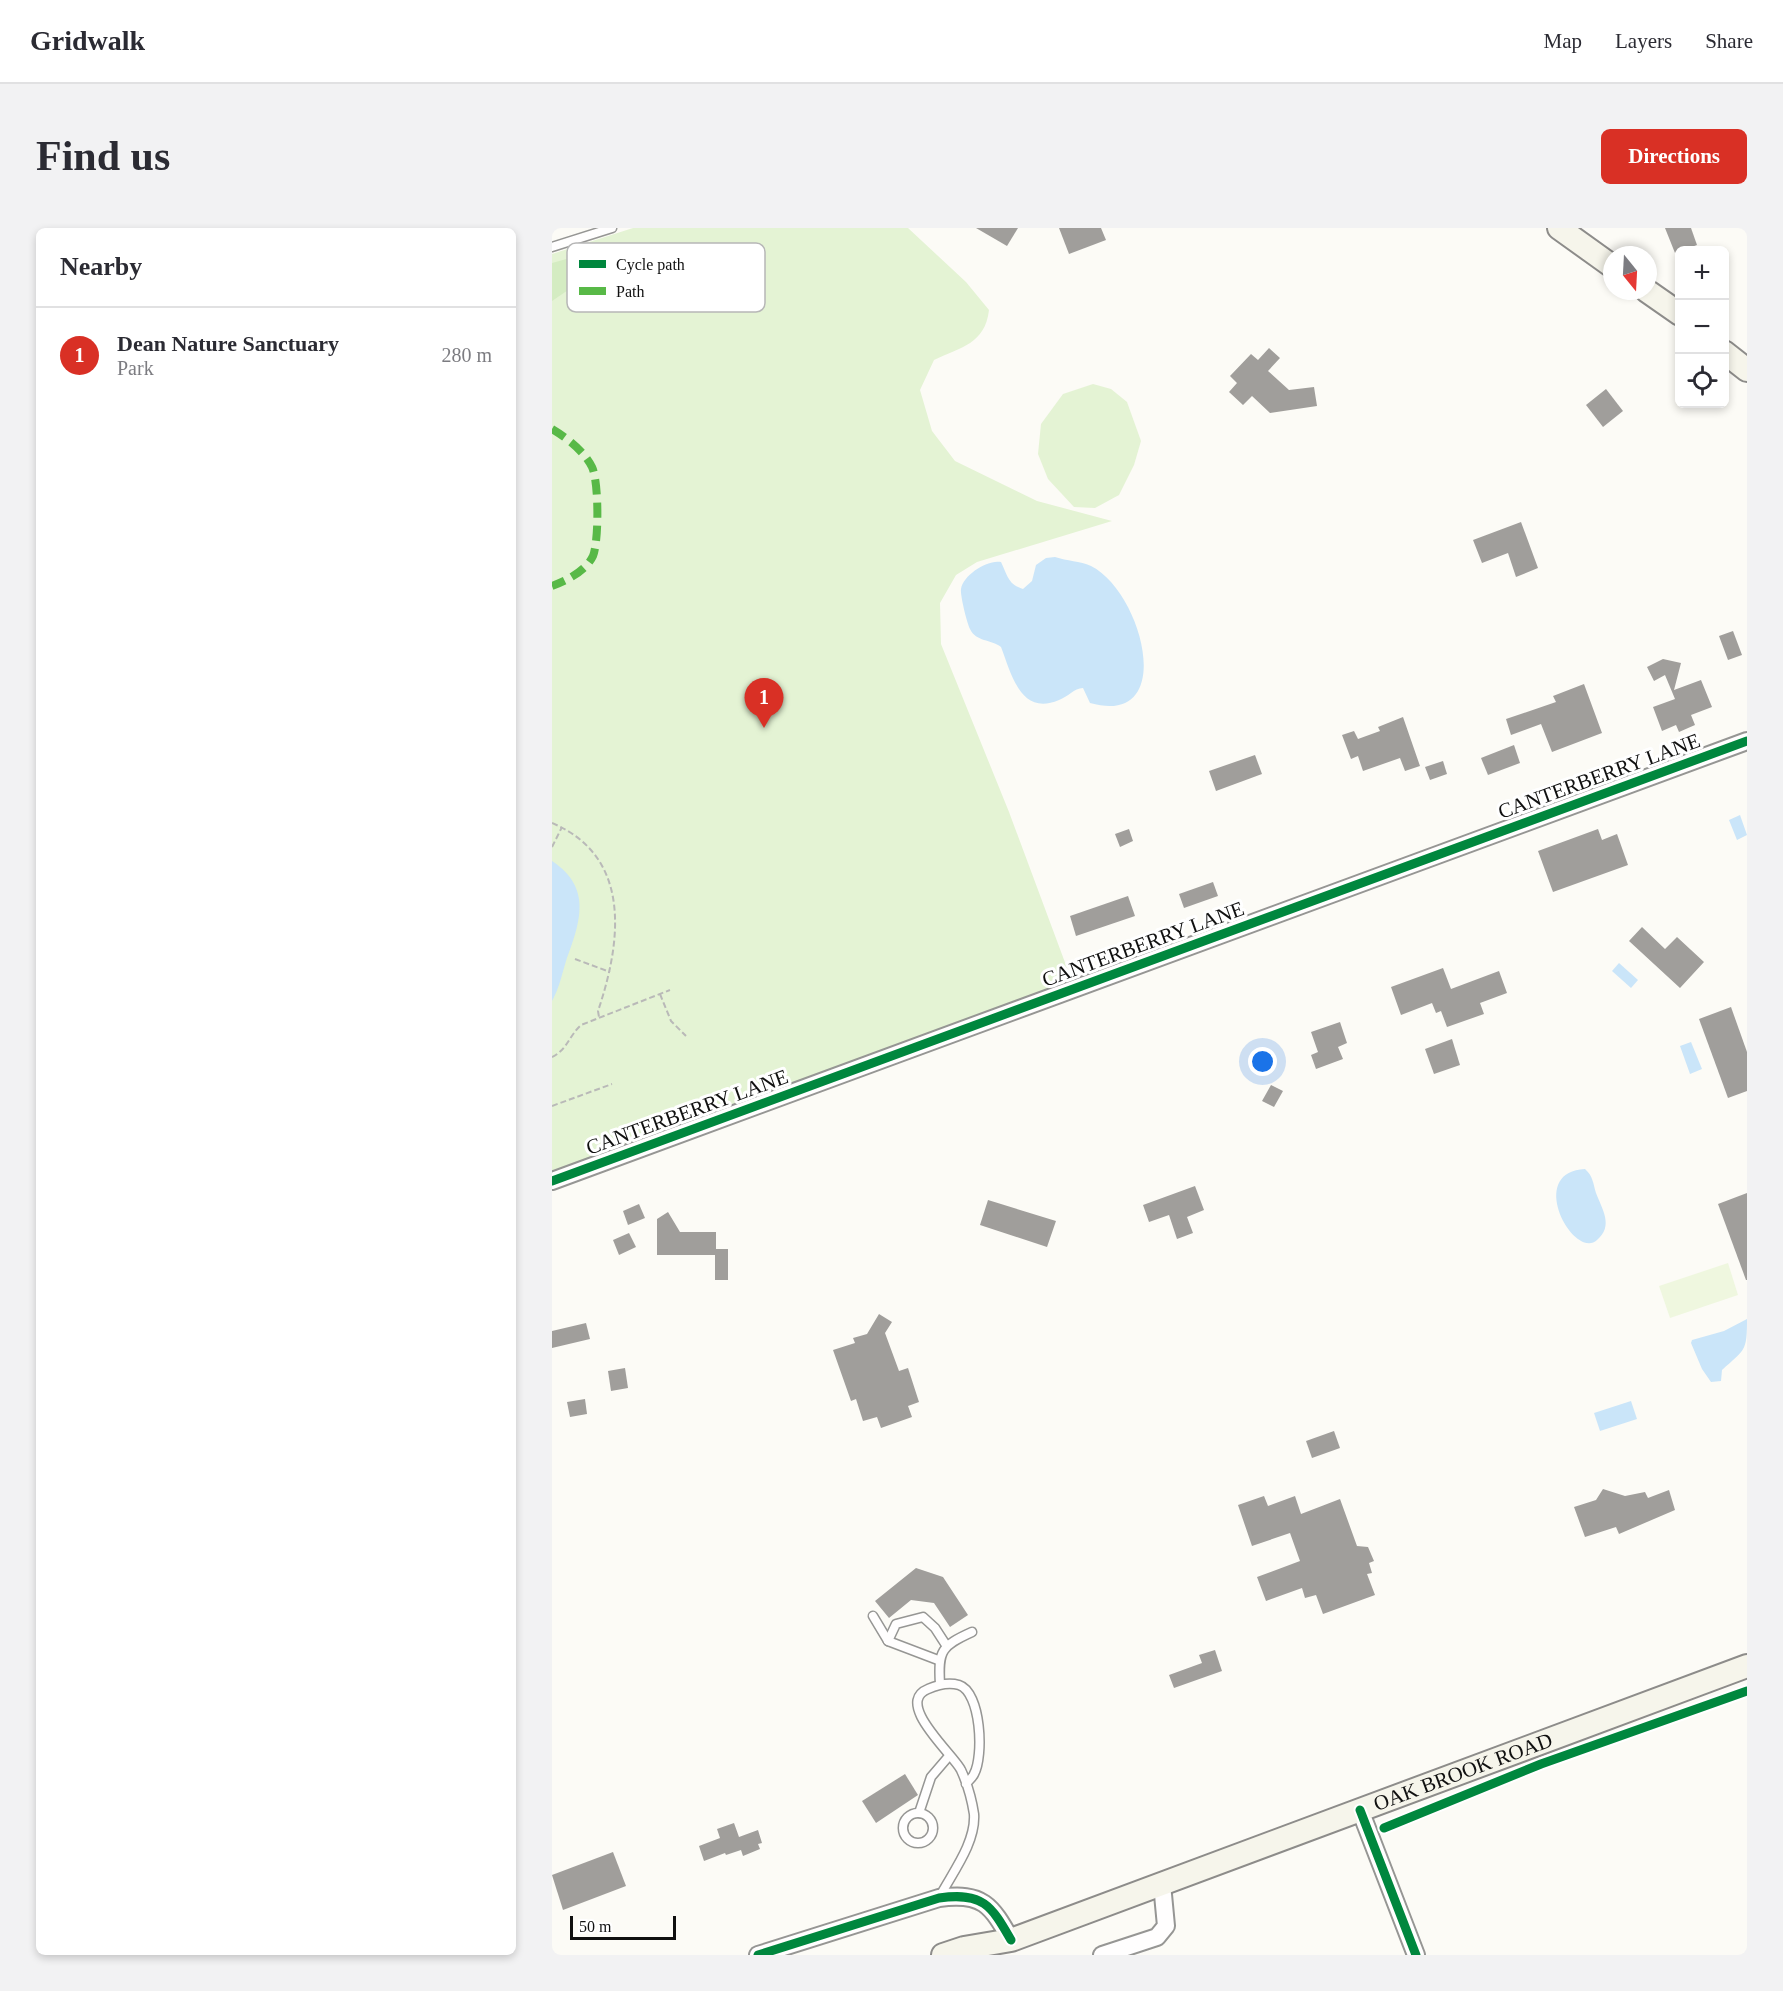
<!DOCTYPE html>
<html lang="en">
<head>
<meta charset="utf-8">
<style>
  body { margin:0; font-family:Georgia,serif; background:#f2f2f3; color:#2b2b33 }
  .controls { position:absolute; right:18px; top:18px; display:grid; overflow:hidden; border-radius:9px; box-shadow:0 3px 9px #0003 }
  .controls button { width:54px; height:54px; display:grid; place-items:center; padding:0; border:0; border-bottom:2px solid #e1e1e2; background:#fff; color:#2b2b33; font:30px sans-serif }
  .compass { position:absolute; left:1051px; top:18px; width:54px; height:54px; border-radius:50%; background:#fff; box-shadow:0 3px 9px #0003; rotate:162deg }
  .scale { position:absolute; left:18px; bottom:15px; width:106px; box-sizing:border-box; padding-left:6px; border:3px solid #101010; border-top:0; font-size:16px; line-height:21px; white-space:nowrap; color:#101010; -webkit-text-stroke:4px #fff; paint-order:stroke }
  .you { position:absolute; left:711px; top:834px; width:21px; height:21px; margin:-15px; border:4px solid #fff; border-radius:50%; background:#1a73e8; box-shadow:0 0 0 9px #1a73e833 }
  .badge { display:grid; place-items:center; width:39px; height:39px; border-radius:50%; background:#d93025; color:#fff; font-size:20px; font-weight:700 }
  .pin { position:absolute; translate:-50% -50px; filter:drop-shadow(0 2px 3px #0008) }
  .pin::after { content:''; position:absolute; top:32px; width:21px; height:18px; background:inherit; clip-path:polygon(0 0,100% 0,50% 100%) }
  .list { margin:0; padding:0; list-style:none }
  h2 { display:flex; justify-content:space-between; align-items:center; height:78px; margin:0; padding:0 24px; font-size:26px }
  h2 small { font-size:20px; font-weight:400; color:#7c7c81 }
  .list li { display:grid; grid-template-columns:39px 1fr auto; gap:18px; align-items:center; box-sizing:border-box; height:96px; padding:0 24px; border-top:2px solid #e1e1e2 }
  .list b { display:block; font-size:22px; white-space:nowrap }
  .list p { margin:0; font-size:20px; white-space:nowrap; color:#7c7c81 }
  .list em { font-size:20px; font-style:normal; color:#7c7c81 }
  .icon { flex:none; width:33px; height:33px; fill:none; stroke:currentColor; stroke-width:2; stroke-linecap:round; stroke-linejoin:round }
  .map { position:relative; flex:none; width:1195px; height:1727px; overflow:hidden; border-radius:9px }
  header { display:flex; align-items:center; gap:36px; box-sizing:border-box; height:84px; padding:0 30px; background:#fff; border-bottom:2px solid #e1e1e2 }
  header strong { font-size:28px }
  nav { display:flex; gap:33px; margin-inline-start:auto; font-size:21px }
  .intro { display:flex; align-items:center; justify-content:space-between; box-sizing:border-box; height:144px; padding:0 36px }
  h1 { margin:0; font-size:42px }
  .button { padding:15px 27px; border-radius:9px; background:#d93025; color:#fff; font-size:21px; font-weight:700 }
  main { display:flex; gap:36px; padding:0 36px }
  aside { flex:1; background:#fff; border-radius:9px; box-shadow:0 3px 9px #0003 }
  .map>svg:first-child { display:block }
</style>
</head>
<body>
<header>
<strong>Gridwalk</strong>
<nav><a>Map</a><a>Layers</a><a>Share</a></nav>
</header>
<div class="intro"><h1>Find us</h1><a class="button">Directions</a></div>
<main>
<aside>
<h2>Nearby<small></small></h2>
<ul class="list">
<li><span class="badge">1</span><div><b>Dean Nature Sanctuary</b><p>Park</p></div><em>280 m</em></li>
</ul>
</aside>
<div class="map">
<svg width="1195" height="1727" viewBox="0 0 1195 1727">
  <rect width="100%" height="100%" fill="#fcfbf6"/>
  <g fill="#e4f3d4">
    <path d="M81,0h275l58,54 23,28c-4,34 -28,37 -55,50l-14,30 12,41 23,30 82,40 75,20 -135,41 -21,13 -16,28 1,41 68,168 64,172 -521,192v-922z"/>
    <polygon points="541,156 559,161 575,174 589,213 582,237 567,267 543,280 522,279 496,251 486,226 489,196 511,166"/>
  </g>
  <polygon fill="#d4ecc2" points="47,22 47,41 0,73 0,35"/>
  <polygon fill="#eff7df" points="1176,1035 1186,1067 1118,1090 1107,1058"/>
  <g fill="#cae5f9">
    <path d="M503,329c12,4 25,4 36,9 52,26 87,162 -1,137l-7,-15c-9,0 -15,9 -24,12 -38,16 -47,-24 -58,-53 -10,-8 -25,-5 -31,-18 -3,-6 -10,-34 -9,-40 2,-14 27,-30 40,-27 6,12 7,23 22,27l9,-8 4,-16 10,-7z"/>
    <polygon points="1188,587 1195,607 1185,612 1177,592"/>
    <path d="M0,633c41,27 28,62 14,100 -4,13 -7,28 -14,40z"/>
    <polygon points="1067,735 1086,752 1079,760 1060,743"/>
    <polygon points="1139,814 1150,841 1138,846 1128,818"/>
    <path d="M1033,941c8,7 8,14 11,24 6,16 18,33 1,47 -23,21 -72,-68 -12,-71z"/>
    <path d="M1195,1091c0,33 -2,30 -25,51l-1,11 -10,1 -9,-13 -11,-26 1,-3 32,-9z"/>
    <polygon points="1079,1173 1085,1191 1048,1203 1042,1185"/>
  </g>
  <g fill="#a09e9b">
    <polygon points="424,0 466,0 455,18"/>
    <polygon points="507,0 549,0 554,12 517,26"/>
    <polygon points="1113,0 1139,0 1145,17 1123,25"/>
    <polygon points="717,120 728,130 716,143 737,162 762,159 765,178 718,185 700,168 691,177 677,164 685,155 678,148 699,126 706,132"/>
    <polygon points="1054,161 1071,183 1051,199 1034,177"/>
    <polygon points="969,294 986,340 964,349 956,325 930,335 921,312"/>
    <polygon points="1181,403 1190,427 1176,432 1167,408"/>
    <polygon points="1111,431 1129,435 1122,462 1149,452 1160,479 1139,487 1143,497 1127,504 1124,497 1110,503 1101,479 1123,471 1113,447 1102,453 1095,439"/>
    <polygon points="1032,456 1050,505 1000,524 989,496 959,507 954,491 1004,474 1001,468"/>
    <polygon points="851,489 868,538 853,543 848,530 811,543 806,528 799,531 790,507 802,503 806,511 828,503 826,499"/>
    <polygon points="962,517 968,535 936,547 929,530"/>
    <polygon points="703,527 710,546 664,563 657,543"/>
    <polygon points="891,533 895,546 878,552 873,539"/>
    <polygon points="577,601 581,613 568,619 563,606"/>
    <polygon points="1046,601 1050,612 1065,606 1076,637 1001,664 986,623"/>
    <polygon points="661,654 666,668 632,680 627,666"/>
    <polygon points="576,668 583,688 524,708 518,688"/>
    <polygon points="1090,699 1113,721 1125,709 1152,734 1128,760 1077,713"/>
    <polygon points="891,740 899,761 947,743 955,765 928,775 932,786 895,799 889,783 884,785 880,775 849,787 839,759"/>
    <polygon points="1179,779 1195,824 1195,863 1176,870 1147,791"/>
    <polygon points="788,794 795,815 786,819 791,831 764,841 759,827 766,824 759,804"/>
    <polygon points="900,811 908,837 882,846 873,821"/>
    <polygon points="719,857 731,863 722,879 710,873"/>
    <polygon points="643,958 652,982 635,989 641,1005 625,1011 617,987 597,994 591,977"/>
    <polygon points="1195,965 1195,1052 1194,1052 1166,976"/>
    <polygon points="436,972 504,993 495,1019 428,997"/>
    <polygon points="87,976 93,990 76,997 71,983"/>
    <polygon points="116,984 128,1004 164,1004 164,1021 176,1021 176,1052 163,1052 163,1027 105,1027 105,991"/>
    <polygon points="77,1005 84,1019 67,1027 61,1012"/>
    <polygon points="327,1086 340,1094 333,1105 347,1143 356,1140 367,1174 356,1178 360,1189 329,1200 325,1189 311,1193 304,1171 299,1173 281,1122 303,1115 301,1110 315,1106"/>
    <polygon points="34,1095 38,1111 0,1120 0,1103"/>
    <polygon points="73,1140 76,1160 59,1163 56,1143"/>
    <polygon points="33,1171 35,1186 18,1189 15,1174"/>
    <polygon points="782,1203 788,1220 760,1230 754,1213"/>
    <polygon points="1051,1261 1073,1268 1093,1264 1096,1270 1117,1262 1123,1282 1067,1306 1064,1299 1033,1309 1022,1279 1044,1272"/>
    <polygon points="712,1268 716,1278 743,1268 749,1286 788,1271 805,1318 816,1319 822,1333 817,1335 820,1345 815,1346 823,1367 771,1386 764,1367 753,1370 750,1360 714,1373 705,1349 748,1333 738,1305 700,1318 686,1277"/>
    <polygon points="364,1340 391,1349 416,1387 398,1399 382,1375 359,1372 337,1390 323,1373"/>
    <polygon points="663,1422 670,1443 622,1460 617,1447 650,1435 647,1427"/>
    <polygon points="353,1546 366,1567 324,1595 310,1573"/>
    <polygon points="182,1595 187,1609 206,1602 210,1615 206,1616 208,1621 191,1628 189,1622 174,1627 173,1625 152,1633 147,1618 168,1610 165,1601"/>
    <polygon points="61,1624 74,1658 11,1682 0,1647"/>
  </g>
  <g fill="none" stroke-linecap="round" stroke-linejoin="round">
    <defs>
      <g id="lane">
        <polyline points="0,19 60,0"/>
        <polyline points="321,1388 336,1413 386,1432"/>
        <polyline points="336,1413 344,1396 371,1389 383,1400 394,1417"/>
        <path d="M388,1456c-2,-33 1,-38 32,-52"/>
        <polyline points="367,1585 379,1549 397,1528"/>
        <circle cx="366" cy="1600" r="15"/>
        <path d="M387,1670c13,-25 37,-55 35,-84 -2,-13 -7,-31 -13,-44 -6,-14 -68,-67 -33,-81 9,-4 20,-7 31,-4 22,7 25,71 15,89 -1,3 -6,7 -8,10"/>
      </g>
      <g id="street">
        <polyline points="0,953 1195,513"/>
        <polyline points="808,1582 864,1727"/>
        <path d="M206,1727l181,-57c44,-6 52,7 72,42"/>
        <polyline points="550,1727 605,1709 614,1698 610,1656"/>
      </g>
      <g id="secondary">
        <polyline points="1007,0 1060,38"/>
        <polyline points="1095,63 1128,86"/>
        <polyline points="1172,124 1195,142"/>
        <path id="s1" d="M391,1727l21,-7 47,-8 736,-274"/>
      </g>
    </defs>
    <use href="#lane" stroke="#969694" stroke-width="11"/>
    <use href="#street" stroke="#969694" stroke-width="20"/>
    <use href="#secondary" stroke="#8d8c8a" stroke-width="26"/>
    <g stroke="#b9b9b8" stroke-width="2" stroke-dasharray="6 3" stroke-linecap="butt">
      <path d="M0,595c81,34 69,120 46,188l1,6"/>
      <polyline points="0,619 10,599"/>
      <polyline points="23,731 58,744"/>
      <polyline points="108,766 119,793 134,808"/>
      <path d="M0,829c15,-7 17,-21 29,-32l89,-35"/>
      <polyline points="0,878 60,856"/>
    </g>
    <use href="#lane" stroke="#fffefe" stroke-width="8"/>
    <use href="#street" stroke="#fffefe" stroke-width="16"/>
    <use href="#secondary" stroke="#f6f5eb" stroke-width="22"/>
    <path stroke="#58b947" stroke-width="8" stroke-dasharray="15 8" stroke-linecap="butt" d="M0,201c15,9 32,22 40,38 7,15 7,74 1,89 -7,15 -27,25 -41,30"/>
    <defs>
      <g id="cycleway">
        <polyline points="0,953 1195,513"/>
        <polyline points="808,1582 864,1727"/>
        <polyline points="832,1600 989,1536 1195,1463"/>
        <path d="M206,1727l181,-57c44,-6 52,7 72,42"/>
      </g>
    </defs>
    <use href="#cycleway" stroke="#fff" stroke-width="13"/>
    <use href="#cycleway" stroke="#00873e" stroke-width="9"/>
  </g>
  <g text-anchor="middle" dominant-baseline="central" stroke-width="6" stroke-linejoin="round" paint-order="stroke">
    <g font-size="21" fill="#101010" stroke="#fff">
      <text transform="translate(1047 548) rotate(-20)">CANTERBERRY LANE</text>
      <text transform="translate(591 716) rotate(-20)">CANTERBERRY LANE</text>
      <text transform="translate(135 884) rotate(-20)">CANTERBERRY LANE</text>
      <text stroke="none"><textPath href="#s1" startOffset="552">OAK BROOK ROAD</textPath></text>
    </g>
  </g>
  <rect x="15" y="15" width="198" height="69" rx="9" fill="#fff" stroke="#b7b7b7" stroke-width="1.5"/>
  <rect x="27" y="32" width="27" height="8" fill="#00873e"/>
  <rect x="27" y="59" width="27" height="8" fill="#58b947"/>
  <g font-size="16" fill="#101010">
    <text x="64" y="42">Cycle path</text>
    <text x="64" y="69">Path</text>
  </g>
</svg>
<div class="controls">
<button>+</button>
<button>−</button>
<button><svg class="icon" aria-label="locate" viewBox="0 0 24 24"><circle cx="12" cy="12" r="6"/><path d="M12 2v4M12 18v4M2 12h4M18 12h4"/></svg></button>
</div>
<svg class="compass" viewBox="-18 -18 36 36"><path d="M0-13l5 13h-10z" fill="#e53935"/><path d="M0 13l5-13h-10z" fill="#7c7c81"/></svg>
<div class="scale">50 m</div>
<div class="you"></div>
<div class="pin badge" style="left:212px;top:500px">1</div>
</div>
</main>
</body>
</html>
